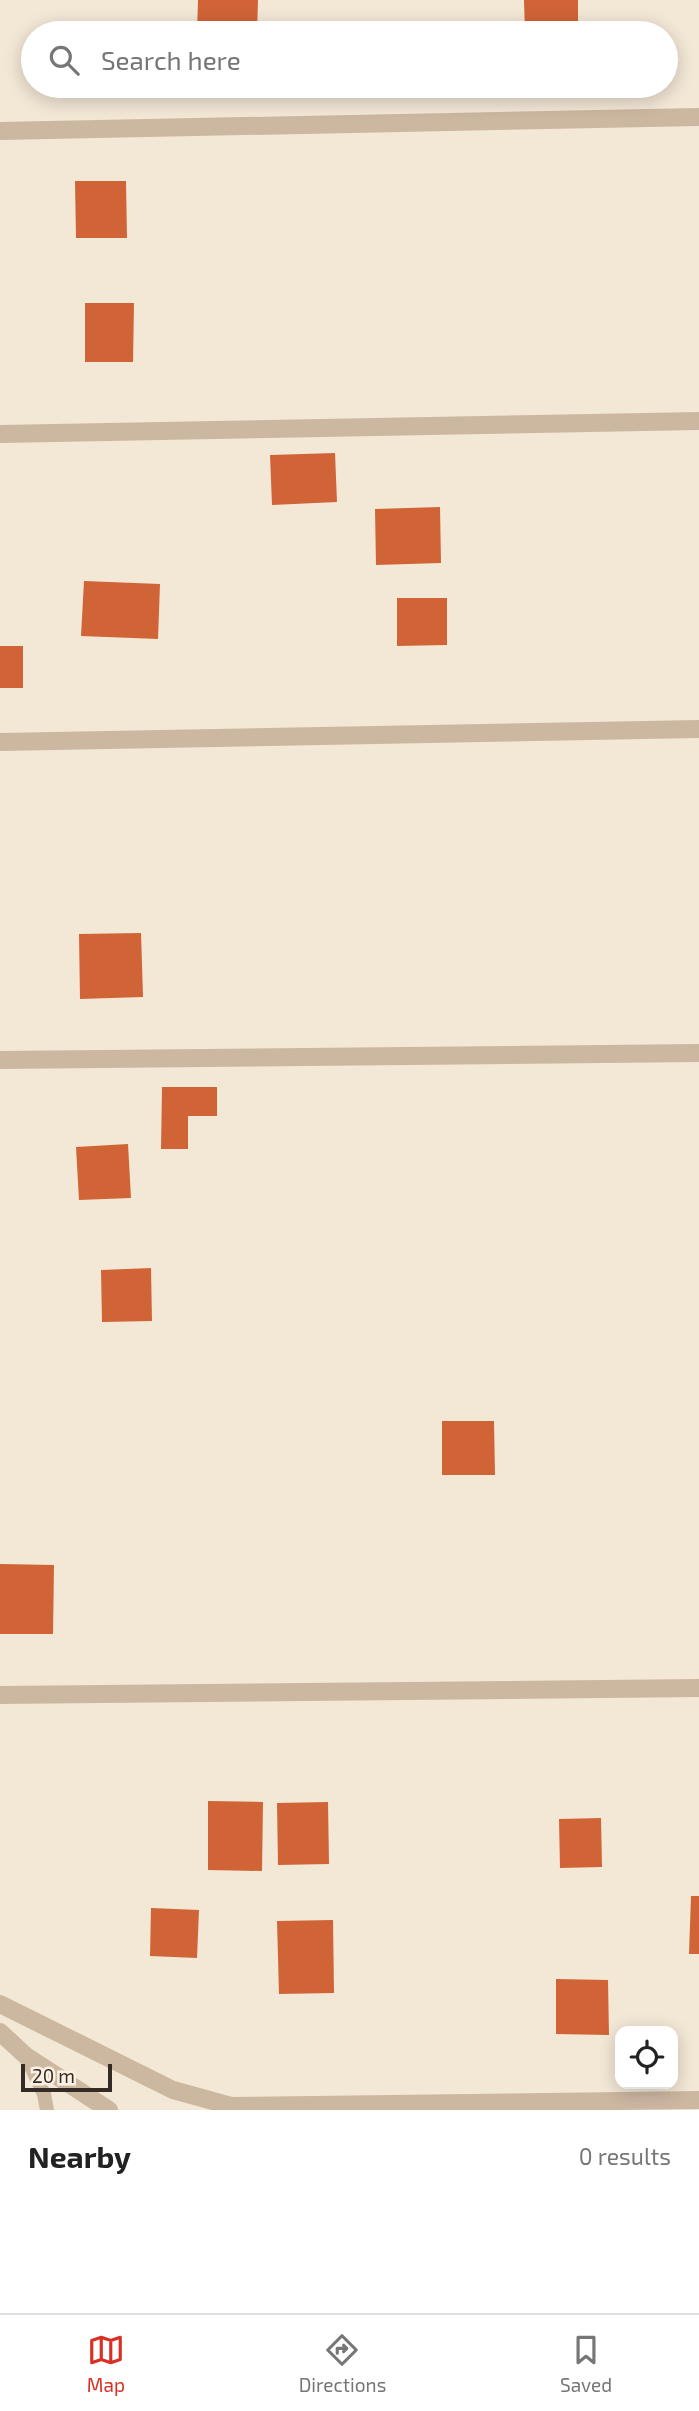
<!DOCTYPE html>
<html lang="en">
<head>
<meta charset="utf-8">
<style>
  body { margin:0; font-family:"Exo 2",sans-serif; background:#f6f6f6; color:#222 }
  .controls { position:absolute; right:21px; bottom:21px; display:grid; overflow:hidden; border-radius:14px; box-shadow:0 4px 18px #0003 }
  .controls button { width:63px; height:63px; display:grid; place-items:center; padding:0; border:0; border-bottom:2px solid #e0e0e0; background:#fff; color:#222; font:35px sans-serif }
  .scale { position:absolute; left:21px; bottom:18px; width:91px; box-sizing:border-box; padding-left:7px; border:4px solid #352b25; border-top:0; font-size:19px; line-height:24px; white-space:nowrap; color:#352b25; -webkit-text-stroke:5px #fbf1e2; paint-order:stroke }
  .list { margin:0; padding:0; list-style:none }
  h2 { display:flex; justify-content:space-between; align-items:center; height:91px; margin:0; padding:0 28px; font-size:30px }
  h2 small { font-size:23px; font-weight:400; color:#767676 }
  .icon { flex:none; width:38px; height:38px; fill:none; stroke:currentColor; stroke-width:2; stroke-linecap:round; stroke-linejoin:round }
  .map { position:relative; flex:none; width:699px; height:2110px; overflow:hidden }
  .search { position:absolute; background:#fff; box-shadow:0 4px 18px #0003; left:21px; right:21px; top:21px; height:77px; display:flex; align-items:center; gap:18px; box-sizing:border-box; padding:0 24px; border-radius:38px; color:#767676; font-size:26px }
  .sheet { height:203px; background:#fff }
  nav { display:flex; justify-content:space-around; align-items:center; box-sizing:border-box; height:98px; border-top:2px solid #e0e0e0; background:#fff; font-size:19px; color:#767676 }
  nav a { display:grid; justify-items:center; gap:4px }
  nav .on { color:#d93025 }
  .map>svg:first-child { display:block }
</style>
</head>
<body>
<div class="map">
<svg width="699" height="2110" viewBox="0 0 699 2110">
  <rect width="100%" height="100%" fill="#f3e7d6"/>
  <g fill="#d16436">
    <polygon points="198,0 258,0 257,33 197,33"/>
    <polygon points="524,0 578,0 578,33 525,33"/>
    <polygon points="75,181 126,181 127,238 76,238"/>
    <polygon points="85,303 134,303 133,362 85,362"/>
    <polygon points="335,453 337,502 272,505 270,455"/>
    <polygon points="440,507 441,563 376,565 375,509"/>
    <polygon points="84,581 160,584 158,639 81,636"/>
    <polygon points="397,598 447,598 447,645 397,646"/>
    <rect x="0" y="646" width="23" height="42"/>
    <polygon points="141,933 143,997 80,999 79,934"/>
    <polygon points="162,1087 217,1087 217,1116 188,1116 188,1149 161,1149"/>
    <polygon points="128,1144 131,1198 79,1200 76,1147"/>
    <polygon points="151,1268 152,1321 102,1322 101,1270"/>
    <polygon points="442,1421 494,1421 495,1475 442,1475"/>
    <polygon points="0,1564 54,1565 53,1634 0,1634"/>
    <polygon points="208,1801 263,1802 262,1871 208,1870"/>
    <polygon points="328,1802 329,1864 278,1865 277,1803"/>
    <polygon points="601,1818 602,1867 560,1868 559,1819"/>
    <polygon points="691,1896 699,1896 699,1954 689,1954"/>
    <polygon points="151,1908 199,1910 197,1958 150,1956"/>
    <polygon points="333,1920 334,1993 279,1994 277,1921"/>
    <polygon points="556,1979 608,1980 609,2035 556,2034"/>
  </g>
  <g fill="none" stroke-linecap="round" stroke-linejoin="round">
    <polyline stroke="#ccb7a1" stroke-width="14" points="26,2056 44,2094 47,2110"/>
    <g stroke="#ccb7a1" stroke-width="18">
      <polyline points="0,131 699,117"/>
      <polyline points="0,434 699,421"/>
      <polyline points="0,742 699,729"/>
      <polyline points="0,1060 699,1053"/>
      <polyline points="0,1695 699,1688"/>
      <polyline points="0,2004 173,2090 231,2106 699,2100"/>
      <polyline points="0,2032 26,2056 109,2110"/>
    </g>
  </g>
</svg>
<div class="controls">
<button><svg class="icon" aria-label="locate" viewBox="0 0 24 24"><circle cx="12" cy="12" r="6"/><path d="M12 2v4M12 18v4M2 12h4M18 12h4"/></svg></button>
</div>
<div class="scale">20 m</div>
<div class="search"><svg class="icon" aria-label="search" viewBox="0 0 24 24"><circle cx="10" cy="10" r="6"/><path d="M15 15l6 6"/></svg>Search here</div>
</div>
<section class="sheet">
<h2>Nearby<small>0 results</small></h2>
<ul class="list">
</ul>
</section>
<nav>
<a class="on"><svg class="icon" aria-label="map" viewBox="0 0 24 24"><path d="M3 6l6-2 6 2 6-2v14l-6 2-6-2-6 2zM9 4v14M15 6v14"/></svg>Map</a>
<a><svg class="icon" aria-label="directions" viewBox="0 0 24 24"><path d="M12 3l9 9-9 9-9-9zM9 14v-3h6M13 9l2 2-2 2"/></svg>Directions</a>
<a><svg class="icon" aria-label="saved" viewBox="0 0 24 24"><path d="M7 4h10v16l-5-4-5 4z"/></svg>Saved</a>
</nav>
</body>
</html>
